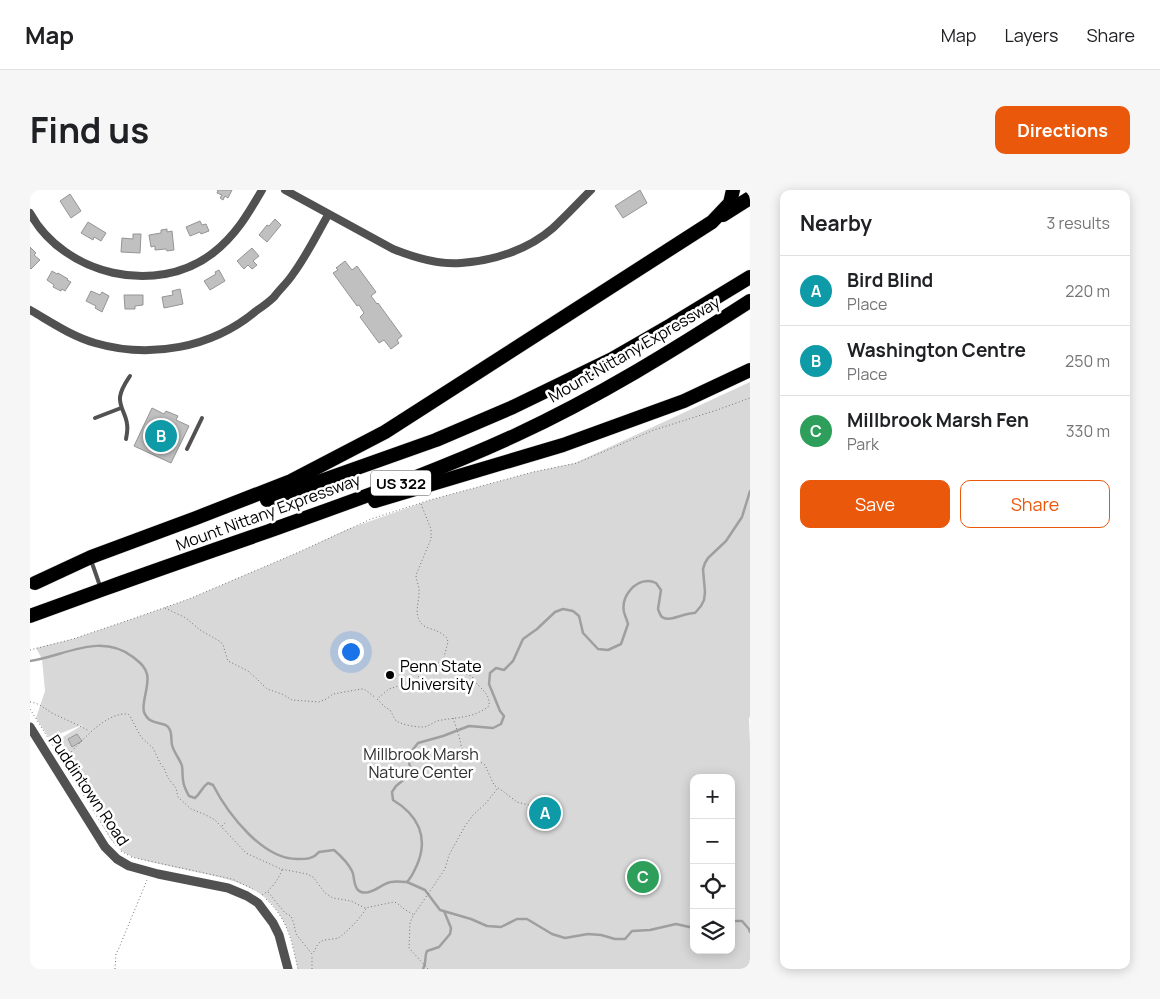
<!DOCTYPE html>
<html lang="en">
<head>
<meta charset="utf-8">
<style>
  body { margin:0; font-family:Manrope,sans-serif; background:#f6f6f6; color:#202124 }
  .controls { position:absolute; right:15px; bottom:15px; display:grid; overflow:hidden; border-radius:10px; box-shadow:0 2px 12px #0003 }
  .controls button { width:45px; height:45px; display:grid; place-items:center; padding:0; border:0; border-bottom:1px solid #e0e0e0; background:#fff; color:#202124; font:25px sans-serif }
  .you { position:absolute; left:320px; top:461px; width:18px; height:18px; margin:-12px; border:4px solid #fff; border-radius:50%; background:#1a73e8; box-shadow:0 0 0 8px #1a73e833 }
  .badge { display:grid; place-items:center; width:32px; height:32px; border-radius:50%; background:#ea580c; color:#fff; font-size:16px; font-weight:700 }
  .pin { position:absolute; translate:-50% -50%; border:2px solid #fff; box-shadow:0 1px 5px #0006 }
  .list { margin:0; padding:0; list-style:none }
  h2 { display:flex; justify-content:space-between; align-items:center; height:65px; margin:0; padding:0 20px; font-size:21px }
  h2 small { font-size:16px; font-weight:400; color:#757577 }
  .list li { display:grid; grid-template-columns:32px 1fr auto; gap:15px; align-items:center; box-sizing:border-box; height:70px; padding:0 20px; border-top:1px solid #e0e0e0 }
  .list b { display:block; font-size:19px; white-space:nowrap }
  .list p { margin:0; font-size:16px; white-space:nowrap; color:#757577 }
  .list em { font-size:16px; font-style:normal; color:#757577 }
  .actions { display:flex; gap:10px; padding:15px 20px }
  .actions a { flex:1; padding:11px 0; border:1px solid #ea580c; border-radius:10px; text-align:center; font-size:18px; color:#ea580c }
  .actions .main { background:#ea580c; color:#fff }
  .icon { flex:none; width:28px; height:28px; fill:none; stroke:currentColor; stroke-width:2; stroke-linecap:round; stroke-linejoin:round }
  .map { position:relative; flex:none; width:720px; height:779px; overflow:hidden; border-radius:10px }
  header { display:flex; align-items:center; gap:30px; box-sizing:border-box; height:70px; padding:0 25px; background:#fff; border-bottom:1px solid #e0e0e0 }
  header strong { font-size:24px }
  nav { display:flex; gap:28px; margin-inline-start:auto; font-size:18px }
  .intro { display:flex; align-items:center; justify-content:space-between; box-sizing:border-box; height:120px; padding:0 30px }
  h1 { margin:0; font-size:35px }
  .button { padding:12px 22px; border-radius:10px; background:#ea580c; color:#fff; font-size:18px; font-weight:700 }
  main { display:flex; gap:30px; padding:0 30px }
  aside { flex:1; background:#fff; border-radius:10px; box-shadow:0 2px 12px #0003 }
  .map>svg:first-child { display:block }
</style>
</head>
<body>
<header>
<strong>Map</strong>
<nav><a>Map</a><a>Layers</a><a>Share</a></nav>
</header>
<div class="intro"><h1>Find us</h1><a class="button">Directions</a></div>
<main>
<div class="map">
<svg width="720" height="779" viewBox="0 0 720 779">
  <rect width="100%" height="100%" fill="#fff"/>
  <path fill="#d8d8d8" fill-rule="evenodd" d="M720,192v334l-1,3 1,25v225h-452c-3,-12 -5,-26 -10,-38 -18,-44 -50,-50 -92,-59 -22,-5 -43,-9 -64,-15l-12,-7 -9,-11 -41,-67 1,-2 -18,-27 31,-19 -35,14 -13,-20 9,-27 -3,-32 -6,-11 37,-9 62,-21 54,-19 110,-47 49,-23 82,-29 103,-28 42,-9zM664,588h37v172h-37z"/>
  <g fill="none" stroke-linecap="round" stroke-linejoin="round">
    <g stroke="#9f9f9f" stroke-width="2.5">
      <path d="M0,471c35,-5 70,-29 103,-4 6,5 12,9 14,17 3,11 -6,29 -3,38 6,16 22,7 26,18 2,5 1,11 2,15 2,8 8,14 10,21 1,6 0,13 2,19 1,4 3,7 5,11l6,2c6,-5 7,-11 13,-15l5,2c15,29 50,75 85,74 9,0 15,0 21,-7l15,-2c7,6 14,13 18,21 3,6 1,14 6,19 3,3 7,3 11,2 8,-2 15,-9 22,-10 5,-1 11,0 16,0 5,-5 7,-11 10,-17 12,-28 1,-50 -24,-65l-1,-8 4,-6 11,-9 4,-7 -3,-11 3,-7 7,-9 25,-7 26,-10 24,2 8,-4 3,-8 -4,-5 -11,-27 1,-11 6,-5 8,2 9,-9 10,-22 14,-10 18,-17 8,-3 10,2 6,5 4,17 15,16 10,1 13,-6 7,-20c-1,-4 -3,-8 -4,-12 -3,-14 9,-31 24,-31 3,0 6,1 8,2l5,7 -3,19c1,3 2,6 4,8 7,6 24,-5 33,-4l6,-7 3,-6 1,-8 -2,-23 2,-6 3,-5 18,-17 16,-24 8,-26"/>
      <polyline points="377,692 395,700 410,720 441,729 457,736 471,737 487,729 497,729 522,744 535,748 558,744 571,745 585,749 595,749 602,741 620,740 646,734 664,738"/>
      <polyline points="701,731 712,731 719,739 720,742"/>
      <path d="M393,779c4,-7 1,-12 4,-18l12,-4 11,-13 1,-6 -7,-17"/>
    </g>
  </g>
  <g fill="#c0c0c0" stroke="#959595">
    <polygon points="187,0 202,0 198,8 195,6 193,10 190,8 192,5 187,3 188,1"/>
    <polygon points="610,0 617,13 593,28 585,16"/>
    <polygon points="40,4 51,21 41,28 30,11"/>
    <polygon points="245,29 251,35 237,52 229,45 237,35 239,36"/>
    <polygon points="170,31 172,35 176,34 179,41 171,44 170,42 160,46 156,37"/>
    <polygon points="58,32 76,43 71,51 64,47 63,50 51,43"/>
    <polygon points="137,39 137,42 142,41 144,60 137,61 136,59 125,60 125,56 121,57 119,45 131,43 131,40"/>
    <polygon points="103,44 111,44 110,63 91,62 92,48 103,49"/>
    <polygon points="0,57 6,63 4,65 10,70 1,79 0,78"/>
    <polygon points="222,58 229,66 223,71 227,75 222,79 218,75 214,79 207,71"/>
    <polygon points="315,71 322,80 327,76 346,102 341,106 347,114 348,113 372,146 367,150 369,153 361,159 354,150 349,153 330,127 334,123 329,115 327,116 303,83 308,80 306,78"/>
    <polygon points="189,80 195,91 180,100 174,91 186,84 185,82"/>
    <polygon points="22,81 27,84 28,83 38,89 37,90 41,92 35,101 32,99 31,101 23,97 24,95 17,90"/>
    <polygon points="150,99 153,114 134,118 132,107 143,105 142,101"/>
    <polygon points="61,101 70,105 72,102 79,106 72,122 65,118 66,116 56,111"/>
    <polygon points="94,105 113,105 113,115 105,116 105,119 95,119"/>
    <polygon points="122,218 134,224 136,221 148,226 146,230 159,236 141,273 104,256"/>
    <polygon points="47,544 52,551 42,557 38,549"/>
  </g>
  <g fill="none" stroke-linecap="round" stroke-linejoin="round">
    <defs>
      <g id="motorway">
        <polyline points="693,25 720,8"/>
        <polyline points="237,310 406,250 483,217 582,169 641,135 720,87"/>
        <polyline points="345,311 533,255 654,211 720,180"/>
        <polyline points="5,393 61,367 166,328 261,291 355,242 682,32 700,13 703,0"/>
        <path d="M0,426c25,-9 49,-18 74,-27 55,-20 110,-39 165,-58 83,-30 167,-59 247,-96 82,-38 158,-85 234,-134"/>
      </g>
    </defs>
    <use href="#motorway" stroke="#dbdbdb" stroke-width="15"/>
    <g stroke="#737373" stroke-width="1" stroke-dasharray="1 2.5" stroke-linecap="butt">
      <path d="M391,314l10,25v10l-15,36c0,5 3,10 3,15 1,12 -7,25 4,35 3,3 10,4 14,6 4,2 7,4 10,7l1,4 -4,15"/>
      <polyline points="135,418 156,428 170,440 191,452 193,455 198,471 218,481 228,490 237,499 252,504 262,510 289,512 296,509 303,504 331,499 334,499 346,508"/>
      <polyline points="0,460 43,449 105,428 159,409 269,362 341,329 400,310 503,282 547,273 624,240 687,220 720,208"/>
      <path d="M414,468c9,11 15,14 28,18 5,12 19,16 17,30 -16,13 -34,11 -52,15 -5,2 -9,6 -14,6 -9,0 -19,-2 -27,-6l-6,-11 -5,-3 -8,-8 12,-10 25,-8 9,-9 11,-5z"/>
      <path d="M0,512c9,1 14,6 22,11 12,6 25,11 37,18"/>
      <polyline points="0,519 81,649 88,658"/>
      <polyline points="423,528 429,546 432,560 455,575 464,595 474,602 487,612 502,616 515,622"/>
      <path d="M25,559c15,-2 17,8 13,19"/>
      <path d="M39,564c14,-14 37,-42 59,-40l2,2 11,21 12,11 7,15 4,5 4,10 8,10 2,9 13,12 15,6 9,5 31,33 35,16 26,5 6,3 12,16 8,5 18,3 14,7 29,-6 3,1 7,6 10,6"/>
      <polyline points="192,636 197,631"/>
      <polyline points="91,661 98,665"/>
      <polyline points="101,667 202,689 223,699"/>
      <path d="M238,702l17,21 6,3 3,8 2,10 16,20c3,-3 4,-7 6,-10 5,-6 14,-4 20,-6 6,-3 26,-23 28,-30"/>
      <path d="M232,705c9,-5 16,-15 20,-25"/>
      <path d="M236,709c23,22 25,41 32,70"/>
      <polyline points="85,779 86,764 89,758 117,690"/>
      <polyline points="282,779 282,765"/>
      <polyline points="398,779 379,758 380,733 383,726 415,679 419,665 435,636 443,625 456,613 468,598"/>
    </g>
    <g stroke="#515151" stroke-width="4">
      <polyline points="65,228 91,218"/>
      <path d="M96,249c1,-5 2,-10 1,-15 -1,-10 -8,-17 -7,-27 1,-8 6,-15 10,-21"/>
      <polyline points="157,259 172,228"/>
      <polyline points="62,373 70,396"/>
    </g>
    <g stroke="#515151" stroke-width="8">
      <path d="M255,0l108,59c20,8 46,16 68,14 32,-2 67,-13 92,-35 13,-12 25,-25 38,-38"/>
      <path d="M0,23c34,62 126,84 183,40 23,-18 35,-39 49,-63"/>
      <path d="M0,120c21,12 41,26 65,33 55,16 117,5 161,-32 6,-4 13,-9 18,-14 6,-8 14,-15 19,-23 14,-19 24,-40 35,-59"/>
    </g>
    <polyline stroke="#515151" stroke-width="9" points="0,537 75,657 87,669 99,676 128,684 198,698 217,706 228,713 243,733 249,745 258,779"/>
    <use href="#motorway" stroke="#000" stroke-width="14"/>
  </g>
  <circle fill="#000" stroke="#fff" stroke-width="2" cx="360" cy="485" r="5"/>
  <g text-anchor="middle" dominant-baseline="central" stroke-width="5" stroke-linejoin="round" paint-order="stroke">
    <rect fill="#fff" stroke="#4c4c4c" stroke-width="1" x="341" y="280.5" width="60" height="25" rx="4"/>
    <g font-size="15" font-weight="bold" fill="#000">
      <text x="371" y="293">US 322</text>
    </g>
    <g font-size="16" fill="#000" stroke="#fff">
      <text transform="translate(604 159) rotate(-30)">Mount Nittany Expressway</text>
      <text transform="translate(238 322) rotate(-20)">Mount Nittany Expressway</text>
      <text transform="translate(59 600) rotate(56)">Puddintown Road</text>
    </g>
    <g font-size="16" fill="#000" stroke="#fff" text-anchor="start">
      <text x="370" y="476">Penn State<tspan x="370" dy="18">University</tspan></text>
    </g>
    <g font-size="16" fill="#2f2f2f" stroke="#fff">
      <text x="391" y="564">Millbrook Marsh<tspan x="391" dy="18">Nature Center</tspan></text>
    </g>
  </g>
</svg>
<div class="controls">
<button>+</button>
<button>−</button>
<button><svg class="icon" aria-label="locate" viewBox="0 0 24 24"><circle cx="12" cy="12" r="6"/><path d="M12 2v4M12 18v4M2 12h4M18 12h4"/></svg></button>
<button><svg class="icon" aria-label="layers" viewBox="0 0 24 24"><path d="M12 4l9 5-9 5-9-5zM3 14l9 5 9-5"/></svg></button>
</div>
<div class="you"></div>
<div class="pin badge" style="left:515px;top:623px;background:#0f9aa8">A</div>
<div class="pin badge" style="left:131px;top:246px;background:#0f9aa8">B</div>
<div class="pin badge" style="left:613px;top:687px;background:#2e9e5b">C</div>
</div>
<aside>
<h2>Nearby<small>3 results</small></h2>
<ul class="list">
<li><span class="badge" style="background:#0f9aa8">A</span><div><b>Bird Blind</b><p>Place</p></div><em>220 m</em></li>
<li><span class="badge" style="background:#0f9aa8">B</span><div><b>Washington Centre</b><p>Place</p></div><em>250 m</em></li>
<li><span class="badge" style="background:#2e9e5b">C</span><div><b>Millbrook Marsh Fen</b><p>Park</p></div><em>330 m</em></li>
</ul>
<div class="actions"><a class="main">Save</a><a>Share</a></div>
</aside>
</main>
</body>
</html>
